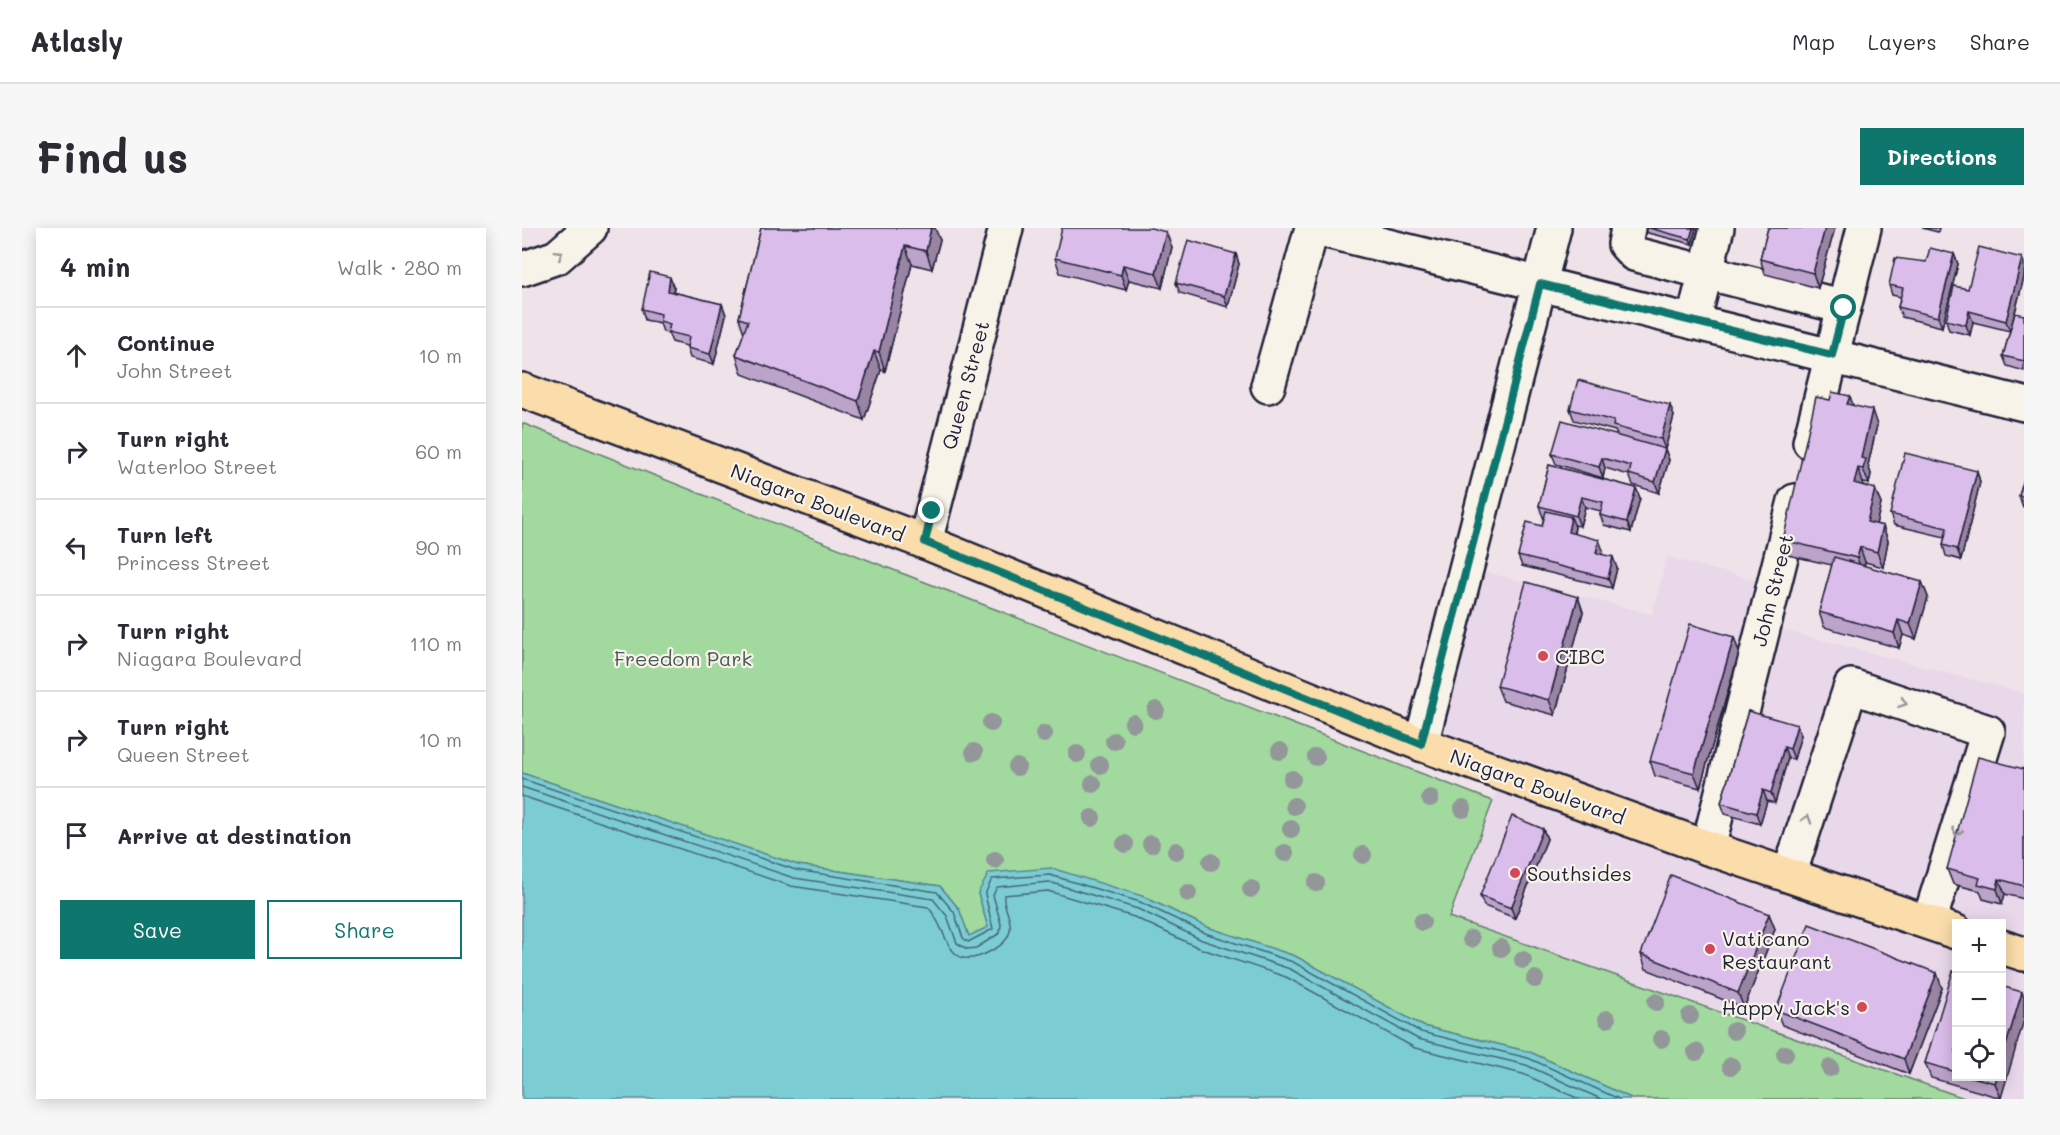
<!DOCTYPE html>
<html lang="en">
<head>
<meta charset="utf-8">
<style>
  body { margin:0; font-family:Mali,sans-serif; background:#f7f7f7; color:#2b2b33 }
  .controls { position:absolute; right:18px; bottom:18px; display:grid; overflow:hidden; border-radius:0px; box-shadow:0 3px 15px #0003 }
  .controls button { width:54px; height:54px; display:grid; place-items:center; padding:0; border:0; border-bottom:2px solid #e1e1e2; background:#fff; color:#2b2b33; font:30px sans-serif }
  .stop { position:absolute; width:18px; height:18px; margin:-14px; border:4px solid #0f766e; border-radius:50%; background:#fff }
  .stop.end { background:#0f766e; border-color:#fff; box-shadow:0 2px 6px #0008 }
  .list { margin:0; padding:0; list-style:none }
  h2 { display:flex; justify-content:space-between; align-items:center; height:78px; margin:0; padding:0 24px; font-size:26px }
  h2 small { font-size:20px; font-weight:400; color:#7c7c81 }
  .list li { display:grid; grid-template-columns:39px 1fr auto; gap:18px; align-items:center; box-sizing:border-box; height:96px; padding:0 24px; border-top:2px solid #e1e1e2 }
  .list b { display:block; font-size:22px; white-space:nowrap }
  .list p { margin:0; font-size:20px; white-space:nowrap; color:#7c7c81 }
  .list em { font-size:20px; font-style:normal; color:#7c7c81 }
  .actions { display:flex; gap:12px; padding:18px 24px }
  .actions a { flex:1; padding:14px 0; border:2px solid #0f766e; border-radius:0px; text-align:center; font-size:21px; color:#0f766e }
  .actions .main { background:#0f766e; color:#fff }
  .icon { flex:none; width:33px; height:33px; fill:none; stroke:currentColor; stroke-width:2; stroke-linecap:round; stroke-linejoin:round }
  .map { position:relative; flex:none; width:1502px; height:871px; overflow:hidden; border-radius:0px }
  header { display:flex; align-items:center; gap:36px; box-sizing:border-box; height:84px; padding:0 30px; background:#fff; border-bottom:2px solid #e1e1e2 }
  header strong { font-size:28px }
  nav { display:flex; gap:33px; margin-inline-start:auto; font-size:21px }
  .intro { display:flex; align-items:center; justify-content:space-between; box-sizing:border-box; height:144px; padding:0 36px }
  h1 { margin:0; font-size:42px }
  .button { padding:15px 27px; border-radius:0px; background:#0f766e; color:#fff; font-size:21px; font-weight:700 }
  main { display:flex; gap:36px; padding:0 36px }
  aside { flex:1; background:#fff; border-radius:0px; box-shadow:0 3px 15px #0003 }
  .map>svg:first-child { display:block }
</style>
</head>
<body>
<header>
<strong>Atlasly</strong>
<nav><a>Map</a><a>Layers</a><a>Share</a></nav>
</header>
<div class="intro"><h1>Find us</h1><a class="button">Directions</a></div>
<main>
<aside>
<h2>4 min<small>Walk · 280 m</small></h2>
<ul class="list">
<li><svg class="icon" aria-label="ahead" viewBox="0 0 24 24"><path d="M12 20V5M6 11l6-6 6 6"/></svg><div><b>Continue</b><p>John Street</p></div><em>10 m</em></li>
<li><svg class="icon" aria-label="right" viewBox="0 0 24 24"><path d="M7 20v-9h11M14 6l5 5-5 5"/></svg><div><b>Turn right</b><p>Waterloo Street</p></div><em>60 m</em></li>
<li><svg class="icon" aria-label="left" viewBox="0 0 24 24"><path d="M17 20v-9H6M10 6l-5 5 5 5"/></svg><div><b>Turn left</b><p>Princess Street</p></div><em>90 m</em></li>
<li><svg class="icon" aria-label="right" viewBox="0 0 24 24"><path d="M7 20v-9h11M14 6l5 5-5 5"/></svg><div><b>Turn right</b><p>Niagara Boulevard</p></div><em>110 m</em></li>
<li><svg class="icon" aria-label="right" viewBox="0 0 24 24"><path d="M7 20v-9h11M14 6l5 5-5 5"/></svg><div><b>Turn right</b><p>Queen Street</p></div><em>10 m</em></li>
<li><svg class="icon" aria-label="arrive" viewBox="0 0 24 24"><path d="M6 21V4h12l-3 4 3 4H6"/></svg><div><b>Arrive at destination</b></div></li>
</ul>
<div class="actions"><a class="main">Save</a><a>Share</a></div>
</aside>
<div class="map">
<svg width="1502" height="871" viewBox="0 0 1502 871">
  <rect width="100%" height="100%" fill="#efe3e9"/>
  <filter id="ink" filterUnits="userSpaceOnUse"><feTurbulence type="fractalNoise" baseFrequency=".0167" numOctaves="2"/><feDisplacementMap in="SourceGraphic" scale="12" xChannelSelector="R" yChannelSelector="G"/><feConvolveMatrix kernelMatrix="1 2 1 2 8 2 1 2 1" color-interpolation-filters="sRGB"/></filter>
  <g filter="url(#ink)">
    <path fill="#e9d8ea" fill-rule="evenodd" d="M1145,329l107,28 -10,40 260,68v406h-57l-519,-182 55,-143 -82,-30 45,-177 186,47zM1434,696h46v152h-46z"/>
    <polygon fill="#a1d99e" stroke="#627e6c" stroke-width="1.5" points="0,195 369,341 971,573 927,689 1445,871 1111,871 1008,824 901,798 773,728 685,699 620,668 456,665 466,699 447,709 437,681 418,658 276,637 0,545"/>
    <polygon fill="#7bcdd3" stroke="#578996" stroke-width="1.5" points="0,545 276,637 418,658 437,681 447,708 466,699 456,665 467,645 529,640 620,668 685,699 773,728 901,798 1008,824 1111,871 0,871"/>
    <g fill="none" stroke-linecap="round" stroke-linejoin="round">
      <g stroke="#466678" stroke-width="1.5">
        <polyline points="0,551 274,642 415,664 432,684 441,710 446,714 471,701 463,666 470,651 528,647 618,674 683,705 771,734 899,804 1006,830 1097,871"/>
        <polyline points="0,559 272,650 411,671 425,688 435,715 445,721 454,720 478,705 479,696 471,667 475,659 527,654 616,681 680,712 768,741 896,811 1004,837 1079,871"/>
        <path d="M0,568l269,90 137,21c21,22 17,67 59,46 10,-5 20,-10 23,-22 3,-12 -8,-24 -6,-36l44,-4 86,26 65,31 87,29 129,71 108,26 56,25"/>
      </g>
      <defs>
        <g id="minor">
          <polyline points="793,0 1502,176"/>
          <polyline points="1106,0 1103,16 1112,26 1322,79"/>
          <polyline points="0,41 35,29 68,0"/>
          <polyline points="1171,94 1195,0"/>
          <polyline points="746,158 790,0"/>
          <polyline points="1288,214 1342,0"/>
          <polyline points="403,314 484,0"/>
          <polyline points="899,516 1032,0"/>
          <polyline points="1186,620 1273,273"/>
          <polyline points="1267,647 1329,458 1466,504 1407,694"/>
        </g>
        <g id="major">
          <polyline points="0,162 403,314 899,516 1186,620 1434,704"/>
          <polyline points="1480,719 1502,726"/>
        </g>
      </defs>
      <use href="#minor" stroke="#22223b" stroke-width="38"/>
      <use href="#major" stroke="#22223b" stroke-width="38"/>
      <use href="#minor" stroke="#f7f3e8" stroke-width="33"/>
      <use href="#major" stroke="#faddab" stroke-width="33"/>
    </g>
    <g fill="#93979a">
      <circle cx="634" cy="482" r="9"/>
      <circle cx="469" cy="495" r="9"/>
      <circle cx="611" cy="495" r="9"/>
      <circle cx="522" cy="506" r="9"/>
      <circle cx="592" cy="513" r="9"/>
      <circle cx="758" cy="523" r="9"/>
      <circle cx="452" cy="524" r="9"/>
      <circle cx="555" cy="526" r="9"/>
      <circle cx="794" cy="529" r="9"/>
      <circle cx="578" cy="537" r="9"/>
      <circle cx="495" cy="539" r="9"/>
      <circle cx="770" cy="551" r="9"/>
      <circle cx="571" cy="556" r="9"/>
      <circle cx="908" cy="570" r="9"/>
      <circle cx="772" cy="578" r="9"/>
      <circle cx="941" cy="581" r="9"/>
      <circle cx="570" cy="590" r="9"/>
      <circle cx="769" cy="601" r="9"/>
      <circle cx="603" cy="616" r="9"/>
      <circle cx="629" cy="616" r="9"/>
      <circle cx="654" cy="623" r="9"/>
      <circle cx="763" cy="625" r="9"/>
      <circle cx="841" cy="627" r="9"/>
      <circle cx="473" cy="632" r="9"/>
      <circle cx="689" cy="634" r="9"/>
      <circle cx="794" cy="655" r="9"/>
      <circle cx="729" cy="661" r="9"/>
      <circle cx="666" cy="665" r="9"/>
      <circle cx="900" cy="694" r="9"/>
      <circle cx="949" cy="711" r="9"/>
      <circle cx="979" cy="720" r="9"/>
      <circle cx="1001" cy="732" r="9"/>
      <circle cx="1013" cy="751" r="9"/>
      <circle cx="1134" cy="774" r="9"/>
      <circle cx="1168" cy="788" r="9"/>
      <circle cx="1085" cy="791" r="9"/>
      <circle cx="1212" cy="803" r="9"/>
      <circle cx="1139" cy="811" r="9"/>
      <circle cx="1174" cy="824" r="9"/>
      <circle cx="1263" cy="826" r="9"/>
      <circle cx="1209" cy="838" r="9"/>
      <circle cx="1308" cy="840" r="9"/>
    </g>
    <g fill="#bca3ca" stroke="#22223b" stroke-width="1.5">
      <polygon points="239,0 418,12 410,41 390,36 363,143 359,142 342,192 220,146 214,127 222,105 217,90"/>
      <polygon points="1124,0 1174,0 1170,16 1126,5"/>
      <polygon points="1246,0 1313,0 1296,60 1243,46 1238,31"/>
      <polygon points="1400,0 1417,0 1416,4"/>
      <polygon points="650,19 640,60 607,52 604,62 538,45 533,30"/>
      <polygon points="714,26 717,36 706,79 658,65 654,55"/>
      <polygon points="1432,26 1436,36 1420,99 1380,89 1376,79 1379,69 1370,67 1367,57 1404,34"/>
      <polygon points="1502,49 1491,93 1502,87 1502,143 1485,138 1481,128 1488,103 1451,94 1448,107 1427,102 1424,92 1446,61"/>
      <polygon points="152,60 151,64 200,76 204,87 192,136 168,130 165,120 165,118 150,114 146,105 141,104 138,95 123,92 120,81"/>
      <polygon points="1331,178 1355,197 1346,237 1349,246 1347,256 1341,255 1341,258 1353,261 1359,276 1354,296 1361,298 1366,313 1361,339 1343,334 1342,338 1400,354 1406,369 1394,411 1381,407 1377,420 1302,399 1297,384 1310,337 1266,327 1261,312"/>
      <polygon points="1048,181 1152,188 1143,221 1147,232 1137,265 1111,257 1107,247 1083,240 1081,250 1034,236 1030,226 1095,207 1093,203 1052,192"/>
      <polygon points="1027,237 1114,260 1118,270 1109,304 1082,297 1078,287 1079,283 1063,279 1058,298 1052,297 1053,299 1052,306 1081,322 1080,326 1095,340 1090,360 1000,338 996,328 1020,298 1022,289 1021,289 1017,278"/>
      <polygon points="1455,243 1458,254 1439,332 1424,328 1421,317 1423,309 1372,297 1368,286"/>
      <polygon points="1502,251 1502,279 1501,279 1497,268"/>
      <polygon points="1056,369 1061,384 1033,487 981,473 975,458"/>
      <polygon points="1217,424 1178,560 1133,548 1128,533"/>
      <polygon points="1226,483 1279,507 1272,531 1266,530 1253,575 1245,573 1238,596 1203,586 1199,575"/>
      <polygon points="1502,541 1502,671 1483,666 1480,676 1461,671 1458,663 1431,656 1425,641"/>
      <polygon points="1021,601 1025,611 993,690 962,678 958,668"/>
      <polygon points="1247,686 1253,701 1222,780 1124,741 1119,726"/>
      <polygon points="1434,744 1434,849 1479,849 1479,870 1409,850 1403,835"/>
      <polygon points="1420,760 1387,846 1260,797 1254,782"/>
    </g>
    <g fill="#9984a4" stroke="#22223b" stroke-width="1.5">
      <polygon points="409,0 413,0 418,12 410,41 404,23"/>
      <polygon points="1171,0 1174,0 1170,16 1168,11"/>
      <polygon points="1303,0 1313,0 1296,60 1291,45"/>
      <polygon points="644,4 650,19 640,60 634,45"/>
      <polygon points="383,18 390,36 363,143 357,124"/>
      <polygon points="714,26 717,36 706,79 702,68"/>
      <polygon points="1432,26 1436,36 1420,99 1416,89"/>
      <polygon points="1500,30 1502,35 1502,49 1488,103 1484,93"/>
      <polygon points="601,37 607,52 604,62 599,47"/>
      <polygon points="148,49 152,60 149,74 146,63"/>
      <polygon points="200,76 204,87 192,136 188,126"/>
      <polygon points="1447,83 1451,94 1448,107 1444,97"/>
      <polygon points="352,123 359,142 342,192 336,173"/>
      <polygon points="1328,168 1333,183 1325,176"/>
      <polygon points="1148,177 1152,188 1143,221 1139,211"/>
      <polygon points="1350,182 1355,197 1346,237 1349,246 1347,256 1341,241 1339,230"/>
      <polygon points="1143,221 1147,232 1137,265 1133,254"/>
      <polygon points="1080,230 1083,240 1081,250 1077,239"/>
      <polygon points="1336,240 1341,255 1338,270 1332,255"/>
      <polygon points="1455,243 1458,254 1439,332 1435,321"/>
      <polygon points="1114,260 1118,270 1109,304 1105,294"/>
      <polygon points="1353,261 1359,276 1351,309 1345,294"/>
      <polygon points="1059,269 1063,279 1058,298 1054,288"/>
      <polygon points="1049,289 1053,299 1049,315 1046,304"/>
      <polygon points="1361,298 1366,313 1361,339 1355,324"/>
      <polygon points="1077,312 1081,322 1078,335 1074,325"/>
      <polygon points="1338,319 1343,334 1341,345 1335,330"/>
      <polygon points="1091,329 1095,340 1090,360 1086,350"/>
      <polygon points="1400,354 1406,369 1394,411 1388,396"/>
      <polygon points="1056,369 1061,384 1033,487 1027,472"/>
      <polygon points="1376,392 1381,407 1377,420 1372,405"/>
      <polygon points="1212,409 1217,424 1178,560 1172,545"/>
      <polygon points="1275,497 1279,507 1272,531 1268,521"/>
      <polygon points="1262,519 1266,530 1253,575 1249,565"/>
      <polygon points="1241,562 1245,573 1238,596 1234,585"/>
      <polygon points="1021,601 1025,611 993,690 989,680"/>
      <polygon points="1477,651 1483,666 1480,676 1475,661"/>
      <polygon points="1247,686 1253,701 1222,780 1216,765"/>
      <polygon points="1415,745 1420,760 1387,846 1382,831"/>
      <polygon points="1500,764 1502,769 1502,792 1479,870 1473,855 1475,849 1479,849 1479,834"/>
    </g>
    <g fill="#dbbdeb" stroke="#22223b" stroke-width="1.5">
      <polygon points="239,0 409,0 404,23 383,18 357,124 352,123 336,173 214,127 226,93 217,90"/>
      <polygon points="540,0 629,0 644,4 634,45 601,37 599,47 533,30"/>
      <polygon points="1127,0 1171,0 1168,11"/>
      <polygon points="1246,0 1303,0 1291,45 1238,31"/>
      <polygon points="666,12 714,26 702,68 654,55"/>
      <polygon points="1457,19 1500,30 1484,93 1447,83 1444,97 1424,92 1432,58 1446,61"/>
      <polygon points="1408,20 1432,26 1416,89 1376,79 1381,60 1367,57 1373,30 1404,34"/>
      <polygon points="128,44 148,49 146,63 200,76 188,126 165,120 167,109 146,104 148,96 138,93 139,86 120,81"/>
      <polygon points="1493,85 1502,87 1502,133 1481,128"/>
      <polygon points="1056,152 1148,177 1139,211 1091,198 1092,193 1048,181"/>
      <polygon points="1310,164 1328,168 1325,176 1350,182 1339,230 1344,231 1341,241 1336,240 1332,255 1353,261 1345,294 1361,298 1355,324 1338,319 1335,330 1261,312 1294,169 1308,172"/>
      <polygon points="1040,192 1143,221 1133,254 1107,246 1109,238 1080,230 1077,239 1030,226"/>
      <polygon points="1383,225 1455,243 1435,321 1421,317 1425,300 1368,286"/>
      <polygon points="1027,237 1114,260 1105,294 1078,287 1081,274 1059,269 1054,288 1017,278"/>
      <polygon points="1502,251 1502,269 1497,268"/>
      <polygon points="1024,283 1049,289 1046,304 1077,312 1074,325 1091,329 1086,350 996,328 1005,294 1020,298"/>
      <polygon points="1312,329 1400,354 1388,396 1376,392 1372,405 1297,384"/>
      <polygon points="1004,354 1056,369 1027,472 975,458"/>
      <polygon points="1168,396 1212,409 1172,545 1128,533"/>
      <polygon points="1226,483 1275,497 1268,521 1262,519 1249,565 1241,562 1234,585 1199,575"/>
      <polygon points="1456,529 1502,541 1502,658 1477,651 1475,661 1456,656 1458,650 1425,641"/>
      <polygon points="990,588 1021,601 989,680 958,668"/>
      <polygon points="1149,647 1247,686 1216,765 1119,726"/>
      <polygon points="1287,696 1415,745 1382,831 1254,782"/>
      <polygon points="1431,743 1434,744 1434,844 1403,835"/>
      <polygon points="1479,758 1500,764 1479,834"/>
      <polygon points="1450,849 1475,849 1473,855"/>
    </g>
    <defs><path id="oneway-chevron" d="M-2-3.5L2.5 0L-2 3.5" fill="none" stroke-width="1.6" stroke-linecap="round" stroke-linejoin="round" transform="scale(1.5)"/></defs>
    <g stroke="#97959a">
      <use href="#oneway-chevron" transform="translate(37 26) rotate(-32)"/>
      <use href="#oneway-chevron" transform="translate(1381 475) rotate(19)"/>
      <use href="#oneway-chevron" transform="translate(1285 591) rotate(-72)"/>
      <use href="#oneway-chevron" transform="translate(1435 604) rotate(108)"/>
    </g>
  </g>
  <g fill="none" stroke-linecap="round" stroke-linejoin="round" filter="url(#ink)">
    <polyline stroke="#0f766e" stroke-width="8" points="410,283 403,314 899,516 1018,56 1310,127 1322,80"/>
  </g>
  <g fill="#d1495b" stroke="#f7f3e8" stroke-width="2">
    <circle cx="1021" cy="428" r="6"/>
    <circle cx="993" cy="645" r="6"/>
    <circle cx="1188" cy="721" r="6"/>
    <circle cx="1340" cy="779" r="6"/>
  </g>
  <g text-anchor="middle" dominant-baseline="central" stroke-width="4.5" stroke-linejoin="round" paint-order="stroke">
    <g font-size="20" fill="#22223b" stroke="#f7f3e8">
      <text transform="translate(443 157) rotate(-75)">Queen Street</text>
      <text transform="translate(296 274) rotate(21)">Niagara Boulevard</text>
      <text transform="translate(1250 362) rotate(-76)">John Street</text>
      <text transform="translate(1016 558) rotate(20)">Niagara Boulevard</text>
    </g>
    <g font-size="20" fill="#22223b" stroke="#f7f3e8" text-anchor="start">
      <text x="1033" y="428">CIBC</text>
      <text x="1005" y="645">Southsides</text>
      <text x="1200" y="710">Vaticano<tspan x="1200" dy="23">Restaurant</tspan></text>
      <text x="1328" y="779" text-anchor="end">Happy Jack's</text>
    </g>
    <g font-size="20" fill="#485959" stroke="#f7f3e8">
      <text x="161" y="430">Freedom Park</text>
    </g>
  </g>
</svg>
<div class="controls">
<button>+</button>
<button>−</button>
<button><svg class="icon" aria-label="locate" viewBox="0 0 24 24"><circle cx="12" cy="12" r="6"/><path d="M12 2v4M12 18v4M2 12h4M18 12h4"/></svg></button>
</div>
<div class="stop" style="left:1322px;top:80px"></div>
<div class="stop end" style="left:410px;top:283px"></div>
</div>
</main>
</body>
</html>
